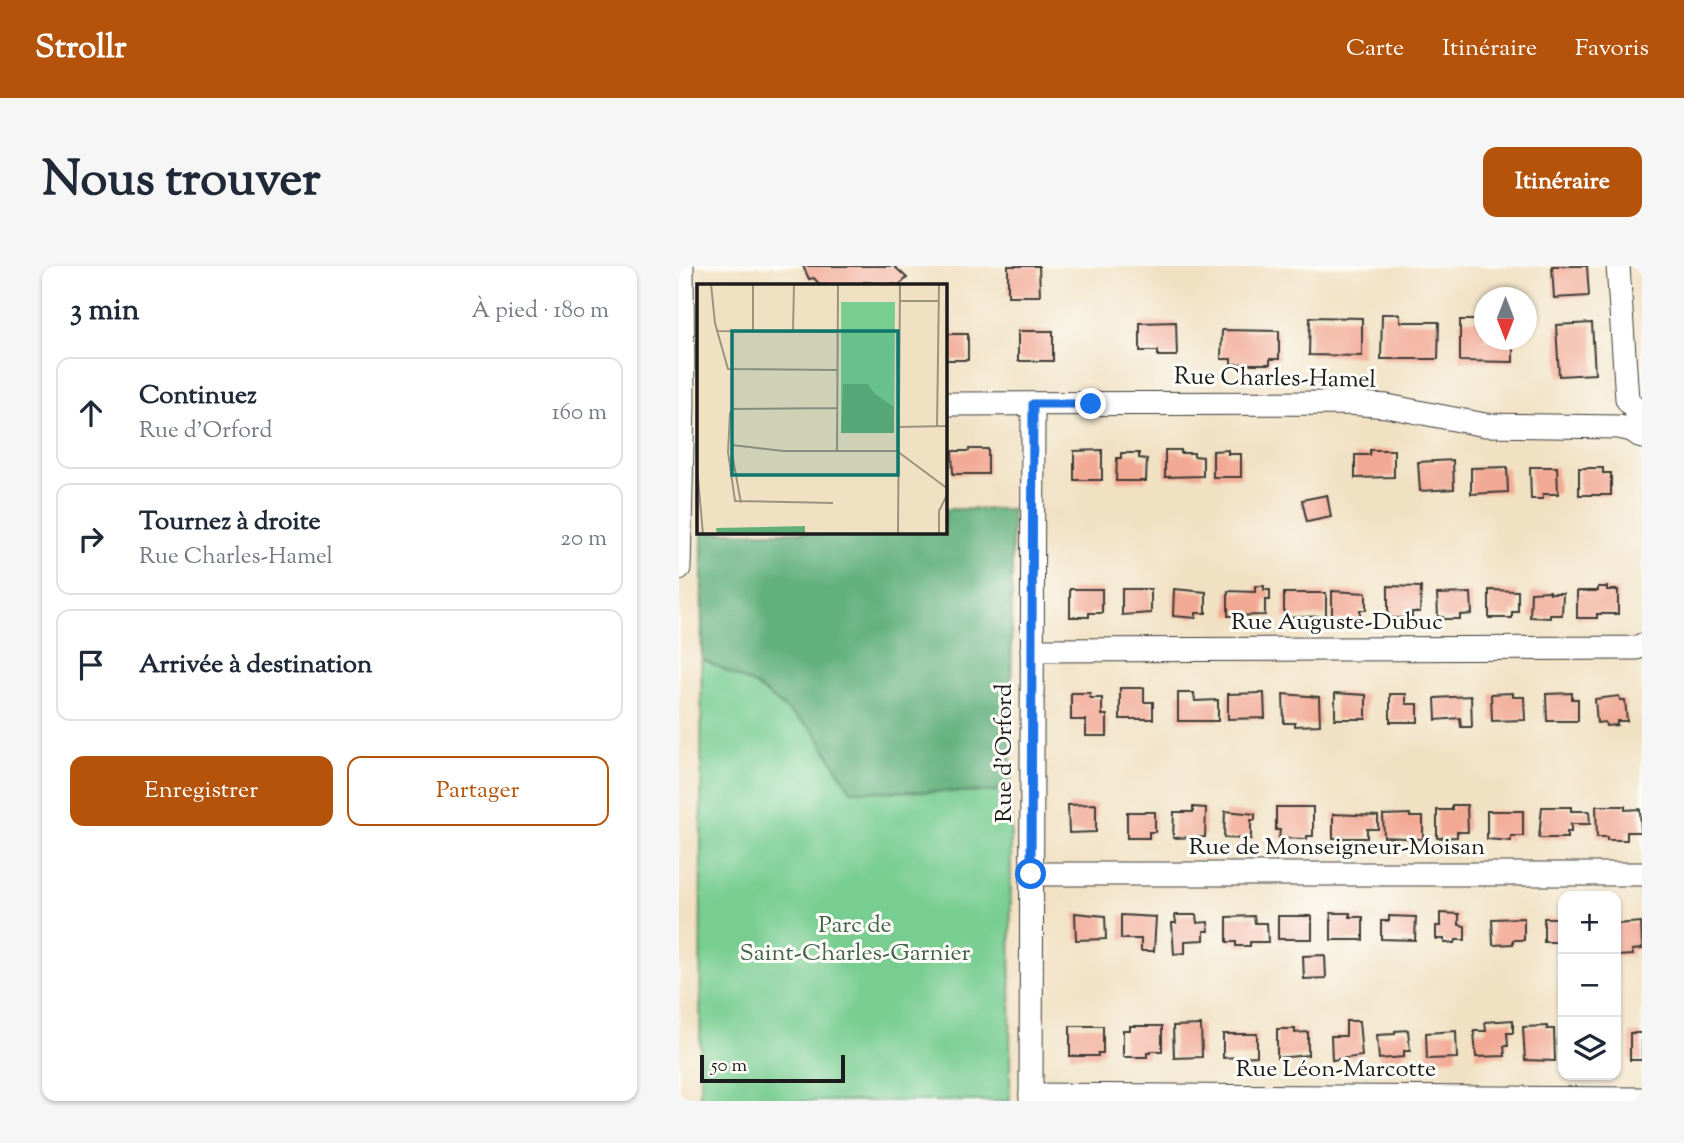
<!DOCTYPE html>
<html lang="fr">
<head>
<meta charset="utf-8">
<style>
  body { margin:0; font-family:"Sorts Mill Goudy",serif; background:#f6f6f7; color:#1f2937 }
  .controls { position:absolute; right:21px; bottom:21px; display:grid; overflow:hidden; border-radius:14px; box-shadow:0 2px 5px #0004 }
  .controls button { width:63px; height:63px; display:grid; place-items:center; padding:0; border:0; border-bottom:2px solid #e0e1e3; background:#fff; color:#1f2937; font:35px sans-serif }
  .compass { position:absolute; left:795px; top:21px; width:63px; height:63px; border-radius:50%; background:#fff; box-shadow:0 2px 5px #0004; rotate:180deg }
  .scale { position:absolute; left:21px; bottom:18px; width:145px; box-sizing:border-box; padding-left:7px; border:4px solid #1c1c1c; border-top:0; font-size:19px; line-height:24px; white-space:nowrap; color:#1c1c1c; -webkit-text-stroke:5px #fdfcf7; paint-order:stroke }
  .stop { position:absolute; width:21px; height:21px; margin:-16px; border:5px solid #1a73e8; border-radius:50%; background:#fff }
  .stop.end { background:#1a73e8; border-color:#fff; box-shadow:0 2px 7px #0008 }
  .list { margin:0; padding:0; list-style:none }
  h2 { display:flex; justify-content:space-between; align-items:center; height:91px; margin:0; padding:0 28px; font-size:30px }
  h2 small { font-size:23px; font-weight:400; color:#747a83 }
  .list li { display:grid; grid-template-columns:46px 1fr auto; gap:21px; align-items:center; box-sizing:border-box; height:112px; margin:0 14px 14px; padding:0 14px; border:2px solid #e0e1e3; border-radius:14px }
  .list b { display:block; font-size:26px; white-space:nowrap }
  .list p { margin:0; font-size:23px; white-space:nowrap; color:#747a83 }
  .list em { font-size:23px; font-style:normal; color:#747a83 }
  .actions { display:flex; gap:14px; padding:21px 28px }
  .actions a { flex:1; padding:16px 0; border:2px solid #b45309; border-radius:14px; text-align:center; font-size:24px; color:#b45309 }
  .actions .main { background:#b45309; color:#fff }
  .icon { flex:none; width:38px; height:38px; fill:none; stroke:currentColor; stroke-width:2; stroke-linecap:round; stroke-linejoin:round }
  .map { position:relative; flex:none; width:963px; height:835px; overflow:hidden; border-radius:14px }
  header { display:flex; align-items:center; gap:42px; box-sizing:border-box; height:98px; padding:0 35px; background:#b45309; color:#fff }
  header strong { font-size:33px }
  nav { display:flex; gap:38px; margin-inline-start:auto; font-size:24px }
  .intro { display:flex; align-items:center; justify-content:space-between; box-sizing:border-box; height:168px; padding:0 42px }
  h1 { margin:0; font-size:49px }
  .button { padding:18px 32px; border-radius:14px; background:#b45309; color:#fff; font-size:24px; font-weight:700 }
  main { display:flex; gap:42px; padding:0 42px }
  aside { flex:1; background:#fff; border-radius:14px; box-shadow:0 2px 5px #0004 }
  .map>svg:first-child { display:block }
</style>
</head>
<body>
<header>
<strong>Strollr</strong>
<nav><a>Carte</a><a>Itinéraire</a><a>Favoris</a></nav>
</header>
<div class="intro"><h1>Nous trouver</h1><a class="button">Itinéraire</a></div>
<main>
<aside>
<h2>3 min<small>À pied · 180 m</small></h2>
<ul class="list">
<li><svg class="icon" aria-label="ahead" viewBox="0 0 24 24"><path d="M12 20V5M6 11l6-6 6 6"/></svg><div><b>Continuez</b><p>Rue d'Orford</p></div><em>160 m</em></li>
<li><svg class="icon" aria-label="right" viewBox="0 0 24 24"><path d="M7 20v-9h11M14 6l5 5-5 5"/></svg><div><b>Tournez à droite</b><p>Rue Charles-Hamel</p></div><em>20 m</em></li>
<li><svg class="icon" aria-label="arrive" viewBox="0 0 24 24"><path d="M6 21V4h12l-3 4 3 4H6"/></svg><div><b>Arrivée à destination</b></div></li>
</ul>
<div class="actions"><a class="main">Enregistrer</a><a>Partager</a></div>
</aside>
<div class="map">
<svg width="963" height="835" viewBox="0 0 963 835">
  <rect width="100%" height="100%" fill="#fdfcf7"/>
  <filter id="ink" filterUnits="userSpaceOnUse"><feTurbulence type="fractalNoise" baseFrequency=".0143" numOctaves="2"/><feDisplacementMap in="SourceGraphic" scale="14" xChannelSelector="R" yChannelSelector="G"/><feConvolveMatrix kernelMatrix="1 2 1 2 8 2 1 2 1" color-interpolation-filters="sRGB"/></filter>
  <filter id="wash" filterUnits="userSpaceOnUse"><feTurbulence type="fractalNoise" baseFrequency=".00686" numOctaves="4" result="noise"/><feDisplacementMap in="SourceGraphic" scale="28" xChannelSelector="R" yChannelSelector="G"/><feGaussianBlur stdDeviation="1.57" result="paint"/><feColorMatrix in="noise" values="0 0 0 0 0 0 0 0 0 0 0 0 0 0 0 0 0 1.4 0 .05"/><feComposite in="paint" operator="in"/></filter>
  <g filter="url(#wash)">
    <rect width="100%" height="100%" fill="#f1e1c3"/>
    <polygon fill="#78cd91" stroke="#4a7456" stroke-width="2" points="266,243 333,243 331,835 21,835 23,266 266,266"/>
    <polygon fill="#62b07b" stroke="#3f664c" stroke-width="2" points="266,243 333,243 332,513 316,526 172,525 135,465 76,419 23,393 23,266 266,266"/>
    <g id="blocks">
      <g fill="#f2a994">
        <polygon points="124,0 215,0 228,12 220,19 185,16 181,19 141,19 135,12 130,13"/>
        <polygon points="329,0 360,0 361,30 329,30"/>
        <polygon points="873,0 908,0 910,30 875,32"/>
        <polygon points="703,48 721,48 721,56 760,56 759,93 702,93"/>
        <polygon points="631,51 683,52 683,90 630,89"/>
        <polygon points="781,54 806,54 806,74 834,74 834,96 781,95"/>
        <polygon points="497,56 498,90 479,90 479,85 461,85 461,57"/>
        <polygon points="913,57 916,108 880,110 877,59"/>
        <polygon points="543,64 600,65 600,93 591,93 591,98 552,98 552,93 542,93"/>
        <rect x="339" y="65" width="35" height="30"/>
        <rect x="266" y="68" width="23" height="26"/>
        <polygon points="290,183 309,183 309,208 274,208 273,185 290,185"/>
        <polygon points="423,184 423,214 395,214 395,185"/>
        <polygon points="486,184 502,184 502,187 515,187 515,190 524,191 524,210 486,211"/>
        <polygon points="549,184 549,188 562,188 562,211 534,211 534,185"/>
        <polygon points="691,184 715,184 715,211 676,212 676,189 691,189"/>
        <polygon points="442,187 460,187 460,192 468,193 467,215 437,215 438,192 442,192"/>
        <polygon points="774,194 775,223 741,225 739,196"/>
        <polygon points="828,201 829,226 792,228 792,202"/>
        <polygon points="851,201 878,201 879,228 864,228 864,233 852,233"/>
        <polygon points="900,202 924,202 924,207 932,207 932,229 900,229"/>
        <polygon points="648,229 652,251 628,256 623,234"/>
        <polygon points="576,320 585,320 585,324 591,324 591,334 586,334 586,349 549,350 549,325 576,326"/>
        <polygon points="709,320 742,321 741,346 733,346 733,352 709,352"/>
        <polygon points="919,321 928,321 928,324 939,324 939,348 918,348 918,352 898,352 898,325 919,325"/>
        <polygon points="391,323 423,323 423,347 410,347 410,351 391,351"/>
        <polygon points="443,323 472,323 472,347 443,349"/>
        <polygon points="495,323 527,326 527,347 517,347 517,352 494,350"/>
        <polygon points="810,324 839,325 839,346 833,346 833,352 810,352"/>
        <polygon points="653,325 687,327 687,344 681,344 681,354 653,354"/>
        <polygon points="871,325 871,327 884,327 883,349 871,349 871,352 851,351 852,326"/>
        <polygon points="605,327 647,327 647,350 605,352"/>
        <polygon points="792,327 793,348 781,349 781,353 764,353 764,351 759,351 758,328"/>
        <polygon points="441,422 465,422 465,436 474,436 474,453 441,453"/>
        <polygon points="392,427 411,427 411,432 423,432 423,449 428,449 428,470 407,470 407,454 392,454"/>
        <polygon points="499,427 515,427 516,435 539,434 539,455 499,455"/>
        <polygon points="585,427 586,452 549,453 549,428"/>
        <polygon points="656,427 687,429 687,453 656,453"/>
        <polygon points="834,427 834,431 845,431 846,454 813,455 812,428"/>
        <polygon points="893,427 893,433 899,433 899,455 868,455 867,428"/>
        <polygon points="604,428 640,431 641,459 616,460 616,457 605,457"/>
        <polygon points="711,428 727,428 727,438 739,438 739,456 711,456"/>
        <polygon points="792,430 793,461 782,461 781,452 757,454 756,432"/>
        <polygon points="940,430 941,434 946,434 948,455 938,455 938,459 927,460 926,456 918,457 916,433"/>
        <polygon points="417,538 417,566 390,567 389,539"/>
        <polygon points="773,539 788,539 789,566 778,566 778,571 758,572 758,544 773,544"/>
        <polygon points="917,540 946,540 946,544 961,543 962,566 948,566 948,574 928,574 928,571 918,571"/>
        <polygon points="514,541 527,542 526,571 494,572 495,546 514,546"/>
        <polygon points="597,541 634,541 634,570 628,570 628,573 600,572 601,564 597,564"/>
        <polygon points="863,541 892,541 892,545 910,545 911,558 892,558 892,566 888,566 888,572 860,572"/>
        <polygon points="546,545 576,548 576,554 572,554 572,573 545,572"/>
        <polygon points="808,545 844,545 844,570 832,570 832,575 808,573"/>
        <polygon points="448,546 476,546 476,566 470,566 470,572 448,572"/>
        <polygon points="654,548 699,550 699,563 688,563 688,572 654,572"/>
        <polygon points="731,548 731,551 744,551 744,573 705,571 704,549"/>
        <polygon points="396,647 426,650 427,673 397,674"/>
        <polygon points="652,647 671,647 671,651 684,651 684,674 652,674"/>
        <polygon points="761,647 780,648 780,659 786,660 786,674 777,674 776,677 765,677 765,673 757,673 757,660 761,660"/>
        <polygon points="442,649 477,651 475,685 462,685 462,673 442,673"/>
        <polygon points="496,649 517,649 518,657 529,656 530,665 525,665 525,674 506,675 506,687 495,688 493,657 497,657"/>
        <polygon points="575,650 576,657 588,657 589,676 571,676 571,680 557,680 557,676 548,676 548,651"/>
        <rect x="599" y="650" width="34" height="23"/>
        <polygon points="710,650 737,651 736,674 702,673 702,655 710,655"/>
        <polygon points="845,652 845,674 834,674 834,678 814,679 813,653"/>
        <rect x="865" y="652" width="19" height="24"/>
        <polygon points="962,656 963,683 953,684 954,689 937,690 937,658"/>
        <polygon points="646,689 647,712 625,713 624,690"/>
        <polygon points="834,754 834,767 828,767 829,780 825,780 826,790 797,791 795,765 807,765 806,756"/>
        <polygon points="667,755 680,755 683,790 653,794 652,770 667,770"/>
        <polygon points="522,759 523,791 495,792 494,760"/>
        <polygon points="391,760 424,760 424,787 419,787 419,790 391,790"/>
        <polygon points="451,760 483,760 483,785 472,785 472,787 468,787 468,791 444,791 444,764 451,764"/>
        <polygon points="868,760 868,763 875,763 876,795 846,794 844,761"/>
        <polygon points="598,763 616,763 616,767 629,766 629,789 598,792"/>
        <polygon points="729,764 731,785 725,785 725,791 700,793 698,769 716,768 716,765"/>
        <polygon points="777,765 778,792 748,793 747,767"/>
        <rect x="951" y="767" width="12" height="27"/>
        <polygon points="544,768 578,768 578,790 544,792"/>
      </g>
    </g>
  </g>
  <g filter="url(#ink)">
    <use href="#blocks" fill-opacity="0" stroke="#3c3a35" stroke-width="2"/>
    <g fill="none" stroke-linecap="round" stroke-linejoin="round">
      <defs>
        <g id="street">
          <polyline points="939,0 948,133 963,153"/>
          <polyline points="266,138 670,137 708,140 806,159 940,161 953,164 963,171"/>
          <polyline points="0,302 4,137 3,0"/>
          <polyline points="353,384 958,382 963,379"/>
          <polyline points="352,608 963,608"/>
          <polyline points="352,829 963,833"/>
          <polyline points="352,835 354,138"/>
        </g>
      </defs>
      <use href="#street" stroke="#3c3a35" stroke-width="25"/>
      <use href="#street" stroke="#fff" stroke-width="23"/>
    </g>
  </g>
  <g fill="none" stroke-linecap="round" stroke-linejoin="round" filter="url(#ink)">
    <polyline stroke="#1a73e8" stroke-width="9" points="352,608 354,138 412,138"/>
  </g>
  <g text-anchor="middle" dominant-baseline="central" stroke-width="6" stroke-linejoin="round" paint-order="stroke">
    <g font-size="24" fill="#1c1c1c" stroke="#fdfcf7">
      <text transform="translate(596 113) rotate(1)">Rue Charles-Hamel</text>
      <text x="658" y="357">Rue Auguste-Dubuc</text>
      <text transform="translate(326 487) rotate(-90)">Rue d'Orford</text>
      <text x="658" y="582">Rue de Monseigneur-Moisan</text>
      <text x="657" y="804">Rue Léon-Marcotte</text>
    </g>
    <g font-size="24" fill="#41634b" stroke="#fdfcf7">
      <text x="176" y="660">Parc de<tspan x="176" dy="28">Saint-Charles-Garnier</tspan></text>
    </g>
  </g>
  <g transform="translate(18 18)">
    <rect width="250" height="250" fill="#f1e1c3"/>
    <path d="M144,18h54l-1,131h-53z" fill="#78cd91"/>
    <path d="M146,100h25l7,10 19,13v26h-53zM108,242v8h-88l-1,-6z" fill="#62b07b"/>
    <path fill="none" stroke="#9c9280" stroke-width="2" d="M14,0l4,39 13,46 109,1M203,17h39M19,47l121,1M56,47v-47M96,47l1,-47M201,143l50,-1M240,143l2,-143M35,161l51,6h114M34,164l10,55M140,167l1,-167M200,167l51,38M0,183l6,67M136,219l-98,-2 -7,-49 2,-39 3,-4 104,-1M110,250h67M201,250l2,-250M242,250v-23l9,-18"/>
    <path fill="#0f766e" fill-opacity="0.15" stroke="#0f766e" stroke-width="3.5" d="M35,47h166v144h-166z"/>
    <rect width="250" height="250" fill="none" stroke="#1c1c1c" stroke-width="3.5"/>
  </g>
</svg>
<div class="controls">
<button>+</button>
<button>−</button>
<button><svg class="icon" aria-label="layers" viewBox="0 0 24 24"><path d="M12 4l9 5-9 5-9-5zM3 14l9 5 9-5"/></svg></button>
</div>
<svg class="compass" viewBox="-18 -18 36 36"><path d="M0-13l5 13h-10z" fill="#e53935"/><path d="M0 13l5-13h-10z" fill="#747a83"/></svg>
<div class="scale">50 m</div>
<div class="stop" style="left:352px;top:608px"></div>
<div class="stop end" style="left:412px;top:138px"></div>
</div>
</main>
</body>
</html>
